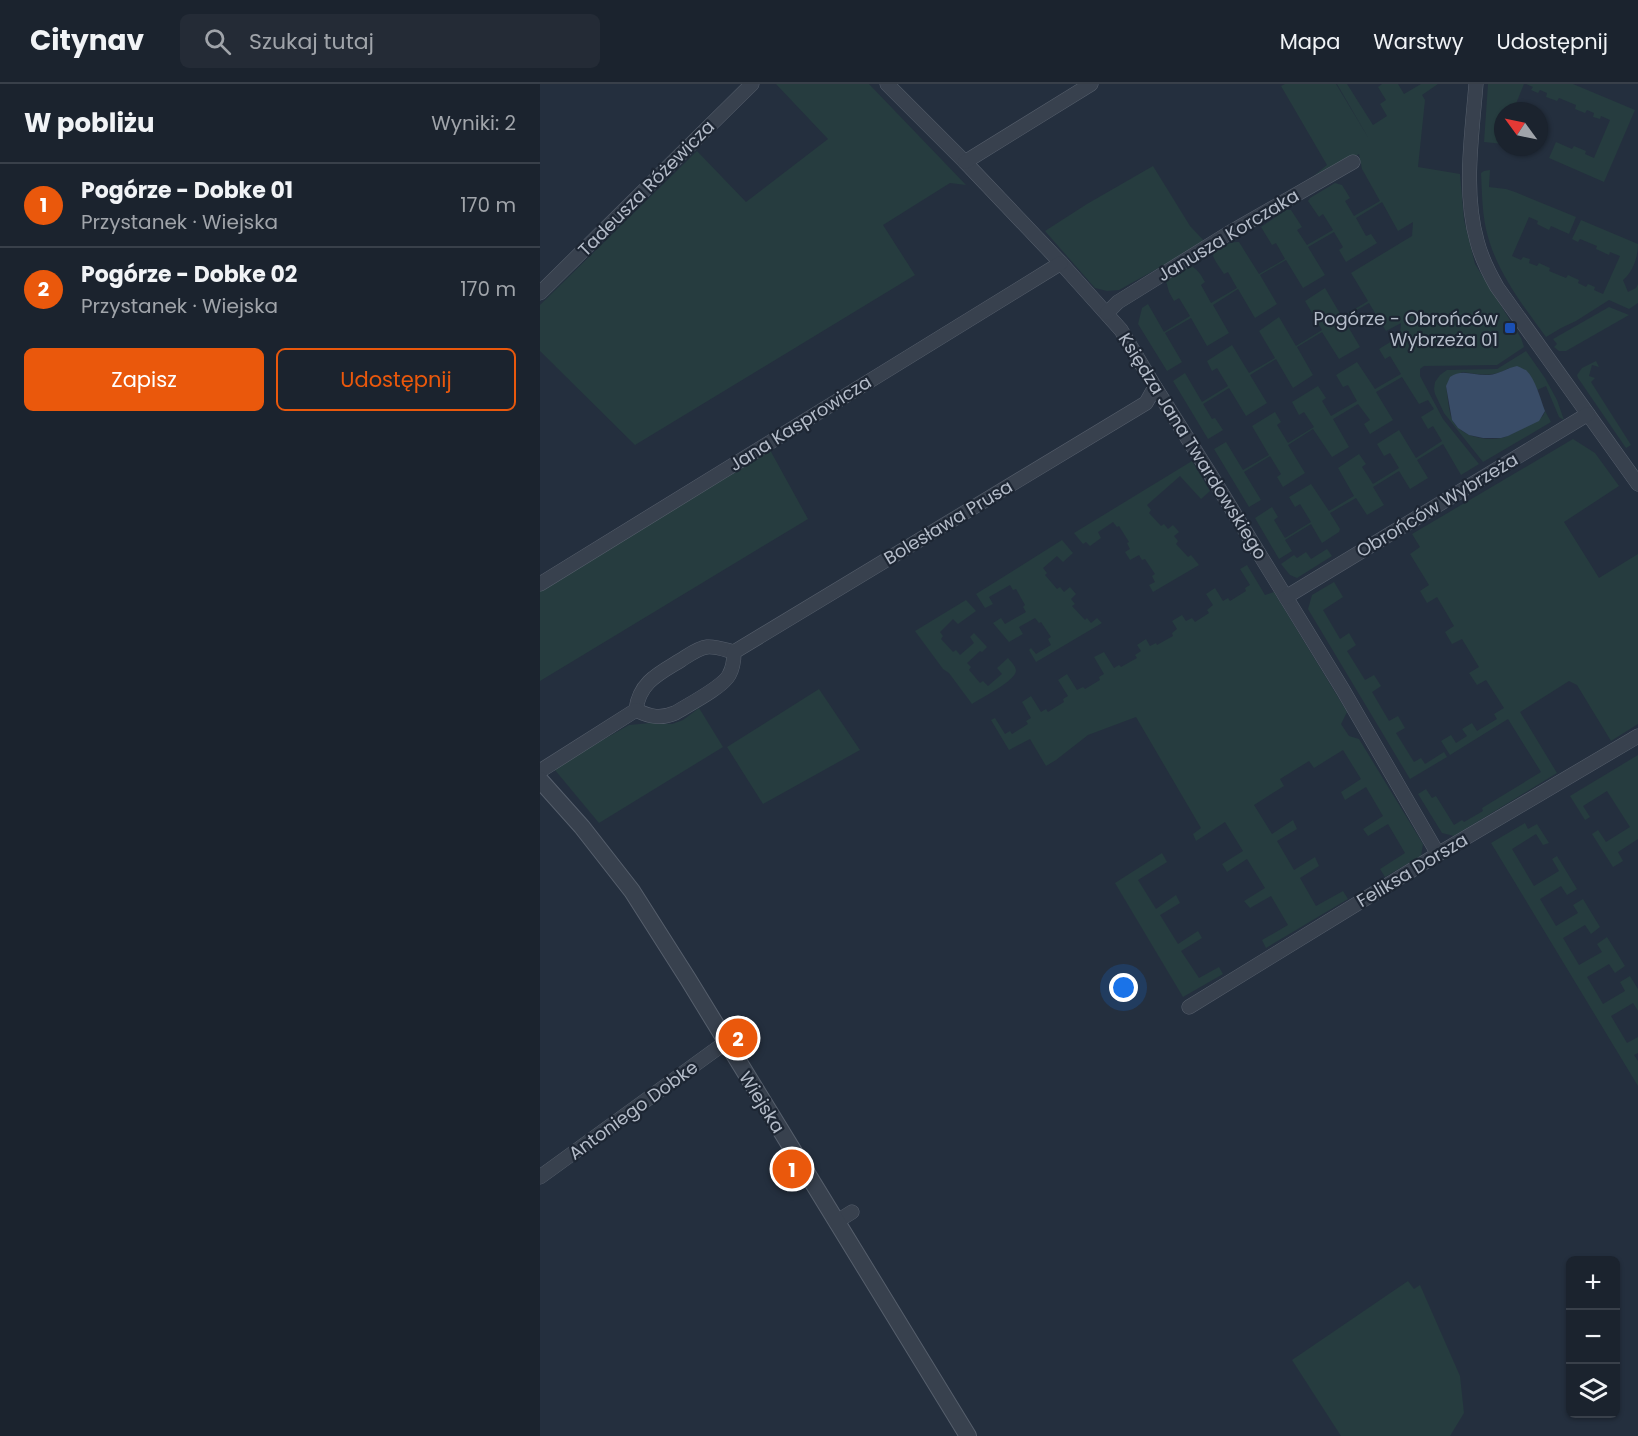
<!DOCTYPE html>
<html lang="pl">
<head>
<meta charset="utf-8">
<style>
  body { margin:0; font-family:Poppins,sans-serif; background:#242b36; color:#f1f3f6 }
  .controls { position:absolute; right:18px; bottom:18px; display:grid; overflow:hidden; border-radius:9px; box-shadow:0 2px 4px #0004 }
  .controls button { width:54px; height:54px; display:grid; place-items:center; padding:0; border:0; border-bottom:2px solid #39404a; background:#1b232e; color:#f1f3f6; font:30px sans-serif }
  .compass { position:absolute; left:954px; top:18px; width:54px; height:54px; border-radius:50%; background:#1b232e; box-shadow:0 2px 4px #0004; rotate:303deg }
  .you { position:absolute; left:584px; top:904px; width:21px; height:21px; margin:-15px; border:4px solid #fff; border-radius:50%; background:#1a73e8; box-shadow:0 0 0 9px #1a73e833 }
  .badge { display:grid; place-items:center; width:39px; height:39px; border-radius:50%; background:#ea580c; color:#fff; font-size:20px; font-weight:700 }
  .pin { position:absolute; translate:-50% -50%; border:3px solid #fff; box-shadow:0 2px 6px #0006 }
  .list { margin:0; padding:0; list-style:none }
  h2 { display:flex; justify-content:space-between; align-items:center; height:78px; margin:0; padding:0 24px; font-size:26px }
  h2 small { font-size:20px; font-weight:400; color:#a0a4aa }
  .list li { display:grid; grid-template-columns:39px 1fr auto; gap:18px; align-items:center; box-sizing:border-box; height:84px; padding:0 24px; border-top:2px solid #39404a }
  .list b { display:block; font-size:22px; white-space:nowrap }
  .list p { margin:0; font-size:20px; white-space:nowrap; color:#a0a4aa }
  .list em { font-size:20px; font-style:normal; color:#a0a4aa }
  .actions { display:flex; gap:12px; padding:18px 24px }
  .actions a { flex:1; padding:14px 0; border:2px solid #ea580c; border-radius:9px; text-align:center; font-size:21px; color:#ea580c }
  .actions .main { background:#ea580c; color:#fff }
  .icon { flex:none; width:33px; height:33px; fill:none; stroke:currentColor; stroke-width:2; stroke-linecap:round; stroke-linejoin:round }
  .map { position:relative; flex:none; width:1098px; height:1352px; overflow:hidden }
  header { display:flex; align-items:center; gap:36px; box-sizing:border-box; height:84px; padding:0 30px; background:#1b232e; border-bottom:2px solid #39404a }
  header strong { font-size:28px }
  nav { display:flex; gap:33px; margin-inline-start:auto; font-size:21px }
  .search { width:420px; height:54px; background:#242b36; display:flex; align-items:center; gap:15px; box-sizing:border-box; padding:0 21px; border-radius:9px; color:#a0a4aa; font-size:22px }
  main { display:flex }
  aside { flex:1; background:#1b232e }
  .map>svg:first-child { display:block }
</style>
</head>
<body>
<header>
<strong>Citynav</strong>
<div class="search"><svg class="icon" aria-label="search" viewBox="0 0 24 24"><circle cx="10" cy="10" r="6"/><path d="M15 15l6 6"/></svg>Szukaj tutaj</div>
<nav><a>Mapa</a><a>Warstwy</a><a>Udostępnij</a></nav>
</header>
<main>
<aside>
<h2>W pobliżu<small>Wyniki: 2</small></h2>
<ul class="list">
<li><span class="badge">1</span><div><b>Pogórze - Dobke 01</b><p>Przystanek · Wiejska</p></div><em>170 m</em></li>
<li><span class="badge">2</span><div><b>Pogórze - Dobke 02</b><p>Przystanek · Wiejska</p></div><em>170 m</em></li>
</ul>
<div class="actions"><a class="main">Zapisz</a><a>Udostępnij</a></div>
</aside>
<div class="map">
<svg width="1098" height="1352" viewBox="0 0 1098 1352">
  <rect width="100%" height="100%" fill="#242f3e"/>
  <g fill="#263c3f">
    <polygon points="236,0 329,0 426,101 410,99 343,141 375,191 95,361 0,267 0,221 157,67 206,118 288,55"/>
    <path d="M745,0h51l33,55 -32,-55h10l26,41 14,-9 -7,-12 6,-4 -8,-13 4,-3h16l6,10 17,-10h17l-16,11 3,5 -7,67 42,7 4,46 11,44 46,74 3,9 -27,18 -73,1 -4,3v7l23,43 36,45 -18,11 -18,-31 -26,16 11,18 -18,11 -11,-18 -26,16 11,18 -17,10 -11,-17 -26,15 10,16 -1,3 -17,11 -11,-19 -26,16 7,11 -13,8 -24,-41 17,-11 6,10 -4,3 11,18 26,-16 -11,-18 -5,3 -6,-10 22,-13 18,27 25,-15 -16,-28 21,-14 7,10 -4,3 11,17 26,-16 -9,-15 -6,3 -7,-12 22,-14 17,28 26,-17 -9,-15 -5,3 -7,-12 13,-8 -6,-9 -9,4 -17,-27 -26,15 17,28 -23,14 -6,-10 6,-4 -12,-16 -25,15 16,28 -17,10 -19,-28 -25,16 17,28 -22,14 -6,-10 4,-3 -11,-18 -26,16 17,28 -12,7 -35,-58 12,-7 17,28 26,-15 -17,-29 23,-14 6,10 -4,3 11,18 26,-16 -10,-15 -5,3 -7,-13 26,-16 8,12 -4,3 9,15 26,-15 -9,-16 -5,2 -7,-12 21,-13 18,27 26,-15 -11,-18 -5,3 -6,-10 21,-13 1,-13 -15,8 -17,-28 -26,15 17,29 -21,12 -17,-27 -25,15 16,28 -20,13 -17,-29 -26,16 17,28 -21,13 -17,-28 -26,16 9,15 3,-1 8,12 -15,9 -35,-58 12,-8 17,29 26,-16 -11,-18 -5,3 -5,-10 25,-16 17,28 26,-15 -16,-27 20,-14 17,29 26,-16 -17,-29 20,-13 17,29 26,-16 -17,-28 61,-37 1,-14 -15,9 -16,-29 -26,16 10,18 5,-2 6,9 -31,19 -7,-12 4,-3 -9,-15 -26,15 17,28 -22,13 -17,-28 -26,15 17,29 -22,14 -17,-29 -25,16 16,28 -22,13 -16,-28 -26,15 17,29 -15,9 -29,-47 4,-16 6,-4 16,28 26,-16 -11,-18 -5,3 -5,-9 -3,-11 1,-4 22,-12c8,3 12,10 16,17l-4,3 10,18 26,-15 -9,-16 -4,2 -8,-12 -3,-6 1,-5c7,-4 16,-10 25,-9l20,32 26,-15 -9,-16 -4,2 -11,-18 25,-17h5l11,17 -5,3 10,15 26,-15 -10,-16 -4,3 -11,-16 2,-3 25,-15 7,2 8,13 -5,3 9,15 26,-15 -18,-32 -3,-15 -45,25h-4l17,-14 -46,-79z"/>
    <polygon points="948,0 984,0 973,27 963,27 963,60 944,58"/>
    <polygon points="986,0 1033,0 1095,26 1064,98 1009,74 1016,58 1032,65 1034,62 1046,67 1045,70 1054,74 1070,36 1061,32 1060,35 1053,33 1054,29 1047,26 1045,29 1035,25 1036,21 1019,14 1017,17 1006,13 1007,9 1000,6 998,9 991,6 993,3"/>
    <polygon points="613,82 650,142 665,158 579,206 567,207 555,204 505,147 547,120"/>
    <path d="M950,86l-1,17 17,2 9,3 61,25 -7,17 -18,-8 -2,4 -12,-6 1,-3 -9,-4 -17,39 9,4 2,-3 7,2 -1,4 8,3 2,-3 11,5 -1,3 17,7 2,-3 11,5 -1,3 8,4 2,-3 7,3 -1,3 9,4 17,-38 -10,-4 -1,3 -13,-6 1,-3 -17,-7 -2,3 -6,-3 9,-19 57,24c0,13 -5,28 -15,36l5,12 8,-4 2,-4v19l-9,6 -20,-9 -33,21 -15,7 -15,9c-24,-33 -51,-67 -60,-108 -4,-19 -4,-37 -5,-56l3,-2z"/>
    <polygon points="1069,223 1089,231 1026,267 1019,267 1014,263 1017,260 1013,255"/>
    <path d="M986,267l19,27 12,22 7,20 -5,-3 -13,-31 -9,4 -4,-9 -24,-13c-17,10 -29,6 -47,4l-16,14c2,11 2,23 6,33 6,16 33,23 49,19 10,-2 32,-16 42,-22l2,-5 6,11 -68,40 -39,-49 -9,-19 -1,-5 1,-7 5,-7 7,-5 50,-1z"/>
    <polygon points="1056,277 1059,283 1052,281 1049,292 1055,294 1051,298 1091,361 1086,364 1038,294 1037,291 1042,284"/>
    <polygon points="1033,355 1055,369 1079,402 1024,438 1059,494 1098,470 1098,640 1071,657 1037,601 1029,597 980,628 1017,689 914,752 902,749 878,710 886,705 892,714 896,712 914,741 922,736 924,738 943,727 942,724 1001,688 968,635 910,671 901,657 911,651 916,659 927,652 922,645 932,639 937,647 957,635 954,630 964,624 946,596 937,601 929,589 939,583 922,555 912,560 905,548 914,542 897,513 887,519 880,507 889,501 870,470 880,463 872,450"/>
    <polygon points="230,366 268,435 0,597 0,507"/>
    <polygon points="652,377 670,407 661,415 640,392 607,421 611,426 609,429 621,442 624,440 628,445 633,441 639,448 634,452 638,457 636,460 648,473 651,471 659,481 613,508 609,501 615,498 612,492 615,490 605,475 602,476 599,471 590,476 585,468 590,465 587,459 589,458 579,442 577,443 573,438 558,448 561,454 550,462 546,458 543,460 534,449"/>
    <polygon points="522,456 533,469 523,478 517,472 503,484 507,489 505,491 517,505 520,503 524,508 530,503 536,510 531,515 535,520 532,522 545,536 547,534 551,539 557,534 562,539 496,578 489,566 491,564 496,570 511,561 508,555 511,553 501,538 499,539 495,534 479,543 483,550 469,558 453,539 461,534 465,540 486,528 483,523 485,521 476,505 473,506 470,501 449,513 453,520 445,524 436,510"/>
    <polygon points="787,465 792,472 757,494 750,491 741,480 754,471 757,474 766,468 771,475"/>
    <polygon points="707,481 725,511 734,508 807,628 801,640 809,652 819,655 883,760 881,772 845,793 840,785 865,769 848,740 828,752 823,745 843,732 826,703 805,716 801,708 821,695 803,666 774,684 769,677 740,695 744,702 714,721 732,750 753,736 757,745 737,757 754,786 775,773 779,782 760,794 776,822 803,807 808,815 726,864 722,856 748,841 731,812 710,824 704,817 725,804 707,775 687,788 682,780 703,767 685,738 656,757 653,750 661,744 596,633 548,651 516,676 506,682 490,655 469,666 451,636 455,634 465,650 470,647 472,650 488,640 486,637 491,634 482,618 491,612 501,628 506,625 508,628 524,618 523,615 528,612 518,596 527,590 537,606 543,603 545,605 560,596 559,593 564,590 554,573 564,568 574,584 579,581 581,583 597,574 595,571 601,567 597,561 606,555 610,562 616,559 617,561 633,552 632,549 637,545 632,537 642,531 646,537 652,534 655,538 669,529 667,526 673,521 666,510 675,504 683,517 688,514 690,517 706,507 705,504 710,501 700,485"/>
    <polygon points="794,498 803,513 783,526 800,555 809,549 816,561 807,567 825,596 834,591 841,602 832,608 849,637 858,632 865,644 856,649 874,678 881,674 885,680 904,668 907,673 870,695 768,525 772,511"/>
    <path d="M426,516l10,11 -18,13 -5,-5 -13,13 3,4 -2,3 12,13 3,-2 4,5 14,-12 -4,-6 4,-4 13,14 -5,5 -2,-1 -13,12 4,4 -2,3 11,13 3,-2 5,5 14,-12 -5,-6 11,-10c3,4 8,8 8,13 -1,10 -35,27 -44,33l-23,-31 -6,-4 -28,-38z"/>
    <polygon points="279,605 320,666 223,720 187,663"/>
    <polygon points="159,624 183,663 59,739 15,686 31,674 89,641 110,639 132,640 143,636"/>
    <polygon points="1098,671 1098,755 1078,768 1083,777 1073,783 1052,750 1058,746 1066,758 1090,743 1067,707 1043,722 1050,733 1045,736 1030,712"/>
    <polygon points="985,739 988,745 997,740 1009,759 1003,761 996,750 972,765 994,802 1019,787 1012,775 1017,772 1037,805 1027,811 1021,802 1000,815 1016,842 1038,829 1033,821 1043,815 1060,843 1051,850 1045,841 1023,854 1039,881 1062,868 1057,860 1067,853 1085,882 1075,889 1069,880 1047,893 1063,920 1085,907 1080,898 1090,892 1098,905 1098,927 1093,919 1071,932 1087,959 1098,953 1098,969 1094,971 1098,977 1098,1002 951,759"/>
    <polygon points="622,769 627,778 598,796 616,825 636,811 640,819 620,831 638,860 658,847 662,854 641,867 659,894 679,883 683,890 643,913 575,799"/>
    <polygon points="868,1197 874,1205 880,1201 920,1292 924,1329 910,1352 801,1352 752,1276"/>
  </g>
  <path fill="#394c67" d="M977,282c1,0 8,4 9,4 10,10 14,28 19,41l-6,10 -31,15 -7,2h-18l-14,-3 -11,-7 -6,-8 -6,-34 4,-9c12,-9 24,-1 39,-2 10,-1 18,-7 28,-9z"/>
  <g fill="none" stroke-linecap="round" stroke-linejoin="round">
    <defs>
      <g id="minor">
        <polyline points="347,0 425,78 521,179 581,246 615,303 672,393 803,606 898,770"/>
        <path d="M936,0c-4,51 -13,107 1,157 4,16 12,32 20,46l141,197"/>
        <polyline points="425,78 551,0"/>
        <polyline points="0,209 212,0"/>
        <polyline points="567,229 578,218 689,149 813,78"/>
        <polyline points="0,500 521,179"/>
        <polyline points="746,513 1048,330"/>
        <path d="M96,626c3,-28 24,-37 45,-50 8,-5 17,-12 26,-13 8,-1 19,3 27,5"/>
        <path d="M0,687l96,-61c14,7 25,9 39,3 13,-8 48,-26 54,-38 4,-7 5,-15 5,-23l412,-249 9,-16"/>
        <polyline points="649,923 898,770 1098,652"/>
        <polyline points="0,1093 186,958"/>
        <polyline points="296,1138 312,1128"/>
      </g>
      <polyline id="tertiary" points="0,696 42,743 92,807 148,895 428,1352"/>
    </defs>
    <use href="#minor" stroke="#565f6c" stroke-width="15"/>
    <use href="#tertiary" stroke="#565f6c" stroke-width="18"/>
    <use href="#minor" stroke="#38414e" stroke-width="14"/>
    <use href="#tertiary" stroke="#38414e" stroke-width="16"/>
  </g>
  <rect fill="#1a4fb4" stroke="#1d2633" stroke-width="2" x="964" y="238" width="12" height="12" rx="3"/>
  <g text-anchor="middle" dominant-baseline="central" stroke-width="4.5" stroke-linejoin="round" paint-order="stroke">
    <g font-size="18" fill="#b4bcc9" stroke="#1d2633">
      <text transform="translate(106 104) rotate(-45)">Tadeusza Różewicza</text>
      <text transform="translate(688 151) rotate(-31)">Janusza Korczaka</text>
      <text transform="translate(260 339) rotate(-32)">Jana Kasprowicza</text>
      <text transform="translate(653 362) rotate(58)">Księdza Jana Twardowskiego</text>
      <text transform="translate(897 421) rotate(-31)">Obrońców Wybrzeża</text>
      <text transform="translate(408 438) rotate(-31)">Bolesława Prusa</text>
      <text transform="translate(872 786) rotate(-31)">Feliksa Dorsza</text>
      <text transform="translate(222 1018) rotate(58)">Wiejska</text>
      <text transform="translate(93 1026) rotate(-36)">Antoniego Dobke</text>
    </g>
    <g font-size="18" fill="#b4bcc9" stroke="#1d2633" text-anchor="end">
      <text x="958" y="234">Pogórze - Obrońców<tspan x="958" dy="21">Wybrzeża 01</tspan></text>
    </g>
  </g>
</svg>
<div class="controls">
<button>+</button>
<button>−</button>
<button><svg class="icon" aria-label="layers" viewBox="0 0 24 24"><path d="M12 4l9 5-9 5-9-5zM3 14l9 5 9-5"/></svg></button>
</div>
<svg class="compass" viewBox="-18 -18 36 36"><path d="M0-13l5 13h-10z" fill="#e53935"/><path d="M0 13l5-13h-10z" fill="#a0a4aa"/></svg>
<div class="you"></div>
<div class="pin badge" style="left:252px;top:1085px">1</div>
<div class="pin badge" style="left:198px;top:954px">2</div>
</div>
</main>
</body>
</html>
